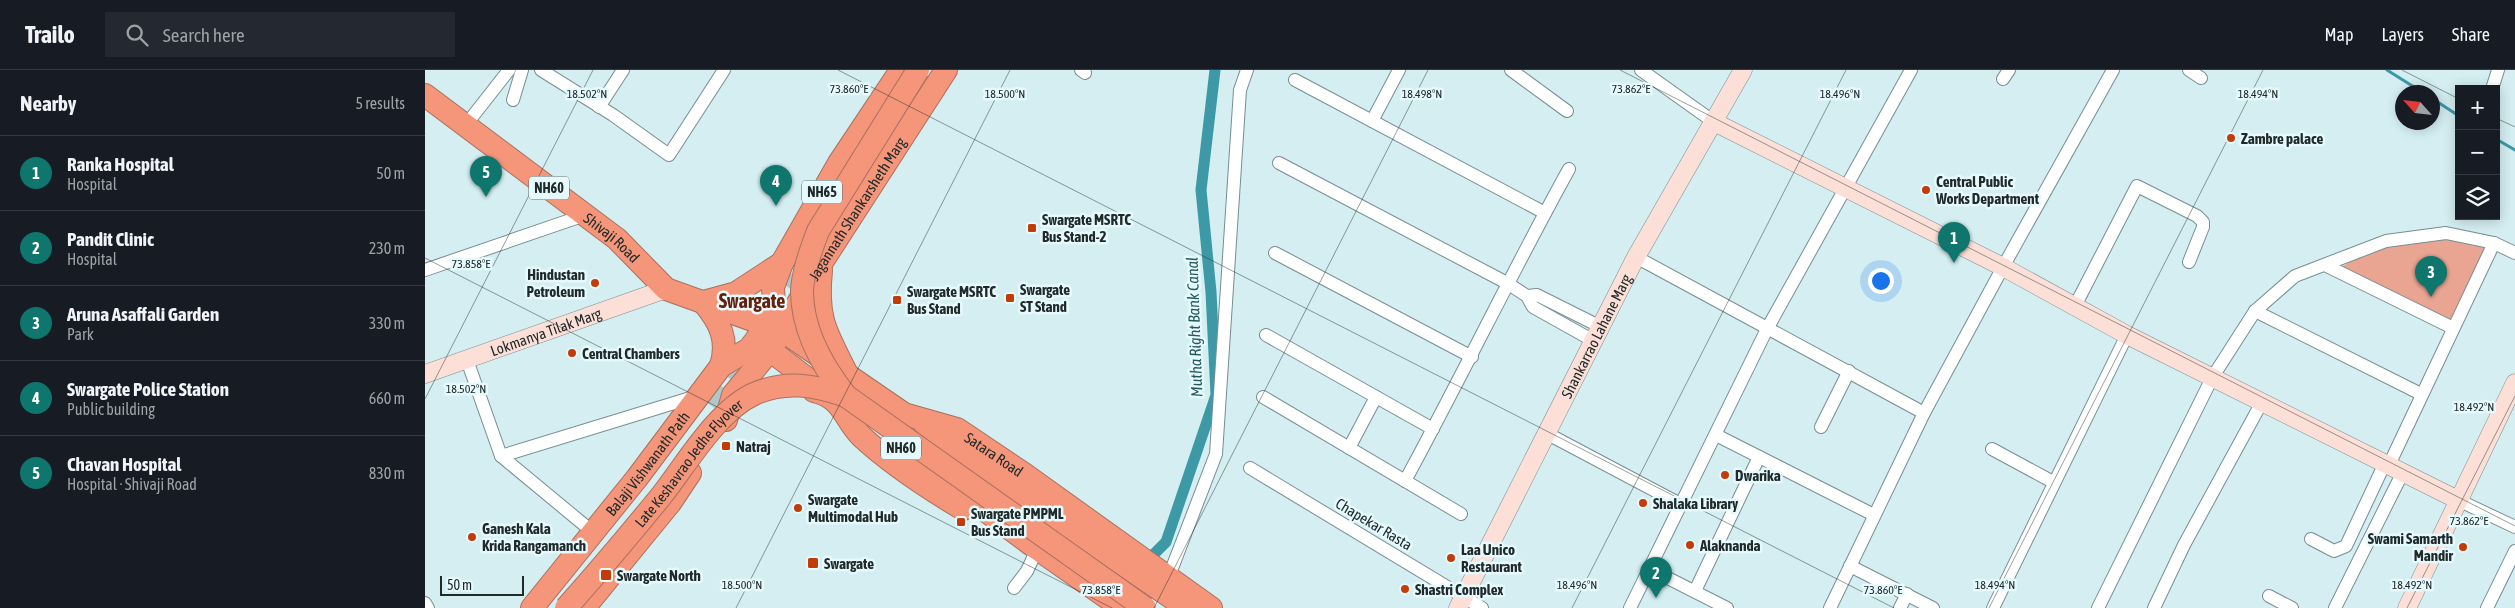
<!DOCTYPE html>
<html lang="en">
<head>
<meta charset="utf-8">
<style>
  body { margin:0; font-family:"Asap Condensed",sans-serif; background:#242831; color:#f1f3f6 }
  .controls { position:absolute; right:15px; top:15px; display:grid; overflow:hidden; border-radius:0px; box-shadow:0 2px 12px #0003 }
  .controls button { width:45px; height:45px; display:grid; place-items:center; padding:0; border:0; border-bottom:1px solid #363941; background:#171b24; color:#f1f3f6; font:25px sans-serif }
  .compass { position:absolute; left:1970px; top:15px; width:45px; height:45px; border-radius:50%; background:#171b24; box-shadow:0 2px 12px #0003; rotate:297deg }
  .scale { position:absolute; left:15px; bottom:12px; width:84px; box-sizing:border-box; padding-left:5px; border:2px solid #202a2b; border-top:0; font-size:14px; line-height:18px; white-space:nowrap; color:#202a2b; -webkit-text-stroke:4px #e6fafe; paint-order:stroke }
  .you { position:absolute; left:1455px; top:210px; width:18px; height:18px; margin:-12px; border:4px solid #fff; border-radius:50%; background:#1a73e8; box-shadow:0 0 0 8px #1a73e833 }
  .badge { display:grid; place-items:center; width:32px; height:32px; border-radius:50%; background:#0f766e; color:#fff; font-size:16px; font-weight:700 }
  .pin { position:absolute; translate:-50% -41px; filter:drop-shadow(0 1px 2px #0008) }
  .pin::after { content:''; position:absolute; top:26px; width:18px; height:15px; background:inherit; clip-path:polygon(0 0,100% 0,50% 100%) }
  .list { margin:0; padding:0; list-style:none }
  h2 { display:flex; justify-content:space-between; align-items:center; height:65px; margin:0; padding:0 20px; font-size:21px }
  h2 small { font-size:16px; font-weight:400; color:#9ea1a6 }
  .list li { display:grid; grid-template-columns:32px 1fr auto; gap:15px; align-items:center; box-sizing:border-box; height:75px; padding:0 20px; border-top:1px solid #363941 }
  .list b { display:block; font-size:19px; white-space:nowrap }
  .list p { margin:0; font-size:16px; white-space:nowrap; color:#9ea1a6 }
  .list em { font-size:16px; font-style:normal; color:#9ea1a6 }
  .icon { flex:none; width:28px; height:28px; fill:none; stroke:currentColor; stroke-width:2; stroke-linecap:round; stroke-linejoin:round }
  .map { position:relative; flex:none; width:2090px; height:538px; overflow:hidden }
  header { display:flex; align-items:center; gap:30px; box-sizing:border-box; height:70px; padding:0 25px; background:#171b24; border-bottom:1px solid #363941 }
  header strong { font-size:24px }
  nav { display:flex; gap:28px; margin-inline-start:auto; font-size:18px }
  .search { width:350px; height:45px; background:#242831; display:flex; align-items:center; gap:12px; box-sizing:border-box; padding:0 18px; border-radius:0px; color:#9ea1a6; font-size:19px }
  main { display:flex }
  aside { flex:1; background:#171b24 }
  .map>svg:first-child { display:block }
</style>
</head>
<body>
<header>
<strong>Trailo</strong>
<div class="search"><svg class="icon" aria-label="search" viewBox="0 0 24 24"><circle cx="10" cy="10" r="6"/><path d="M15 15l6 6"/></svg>Search here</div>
<nav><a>Map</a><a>Layers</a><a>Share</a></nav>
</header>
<main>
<aside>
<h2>Nearby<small>5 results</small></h2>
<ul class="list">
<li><span class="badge">1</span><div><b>Ranka Hospital</b><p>Hospital</p></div><em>50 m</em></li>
<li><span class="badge">2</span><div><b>Pandit Clinic</b><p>Hospital</p></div><em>230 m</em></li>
<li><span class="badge">3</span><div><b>Aruna Asaffali Garden</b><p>Park</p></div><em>330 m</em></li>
<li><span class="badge">4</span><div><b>Swargate Police Station</b><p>Public building</p></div><em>660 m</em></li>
<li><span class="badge">5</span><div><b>Chavan Hospital</b><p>Hospital · Shivaji Road</p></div><em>830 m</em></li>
</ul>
</aside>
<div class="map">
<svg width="2090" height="538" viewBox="0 0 2090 538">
  <rect width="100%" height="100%" fill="#d4eef2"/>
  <polygon fill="#e9a591" points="2018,167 2064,175 2030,254 1911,200 1961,171"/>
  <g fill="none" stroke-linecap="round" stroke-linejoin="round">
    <g stroke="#3d99a6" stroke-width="3">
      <polyline points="1962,0 1997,22"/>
      <polyline points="2008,29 2034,46"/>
      <polyline points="2071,69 2090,80"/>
    </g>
    <polyline stroke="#3d99a6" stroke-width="11" points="719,494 741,472 791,325 786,222 776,120 790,0"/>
    <g stroke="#b0c7ca" stroke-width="22" stroke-dasharray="22 11" stroke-linecap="butt">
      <polyline points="344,244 369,205"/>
      <polyline points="285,335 322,278"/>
    </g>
    <defs>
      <g id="street">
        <polyline points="116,0 188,45 244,85 299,0"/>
        <polyline points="656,0 660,3"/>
        <polyline points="1086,0 1142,41"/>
        <polyline points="1216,0 1289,52"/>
        <polyline points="1764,0 1776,8"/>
        <polyline points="1578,9 1584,0"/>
        <polyline points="870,10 1120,143"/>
        <polyline points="2067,19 2073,0"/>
        <polyline points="88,30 97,0"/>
        <polyline points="174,37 198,0"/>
        <polyline points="947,51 974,0"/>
        <polyline points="40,56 84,0"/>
        <polyline points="854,93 1082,213 1102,226 1108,237 1167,270"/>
        <polyline points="850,183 1047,287"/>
        <polyline points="1211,187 1499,343"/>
        <polyline points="1900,195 2028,258"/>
        <polyline points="0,200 160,145"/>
        <polyline points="1102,226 1112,225 1174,256"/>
        <polyline points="1650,236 1712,116 1772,146 1778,152 1778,157 1764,192"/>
        <polyline points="1830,241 1996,324"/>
        <polyline points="841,265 1008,359"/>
        <polyline points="42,290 76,386 169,463"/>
        <polyline points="838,327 1036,444"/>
        <polyline points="1396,357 1424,301"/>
        <polyline points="1121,363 1257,435"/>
        <polyline points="1291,365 1449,445"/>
        <polyline points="924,378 951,327"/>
        <polyline points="1567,379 1628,412"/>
        <polyline points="76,386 272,326"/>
        <polyline points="1964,395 2069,173"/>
        <polyline points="825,398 1057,538"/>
        <path d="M980,411c56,-103 107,-209 164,-312"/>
        <polyline points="2033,430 2090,457"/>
        <polyline points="1886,469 1909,481 1921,476 1960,393"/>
        <polyline points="1425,496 1508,538"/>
        <polyline points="1225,499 1302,538"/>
        <polyline points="744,506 791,384 815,20 822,0"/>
        <polyline points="589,518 602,501 614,475"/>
        <polyline points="1270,521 1334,387"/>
        <polyline points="1844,526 1867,538"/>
        <polyline points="0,533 3,538"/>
        <polyline points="1205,538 1342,259 1486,0"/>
        <polyline points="1405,538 1499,343 1578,197 1688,0"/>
        <polyline points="1475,538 1482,524"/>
        <polyline points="1568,538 1702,265"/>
        <polyline points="1673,538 1787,308 1830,241 1870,206 1961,171 2021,163 2069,173 2090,183"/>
        <polyline points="1729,538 1759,475 1837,332"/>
        <polyline points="1910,538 1978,402"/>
        <polyline points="2062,538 2090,481"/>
      </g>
      <g id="secondary">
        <polyline points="1289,52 1578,197 1702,265 2033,430"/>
        <path id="s1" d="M0,304l241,-85"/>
        <path id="s2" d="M1033,538l178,-351 107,-187"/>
        <polyline points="1982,538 2090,313"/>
      </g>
      <g id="highway">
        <path id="s3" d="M0,25l192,144 49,50 117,42 121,83 53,15 67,45 187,134"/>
        <path d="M396,200c-5,50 5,62 26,104"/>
        <polyline points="278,232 311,223 357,193"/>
        <path d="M278,232c17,20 26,38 18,64"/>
        <polyline points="333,271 401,323"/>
        <path d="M389,321c30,7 29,27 48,46 27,25 69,53 101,72"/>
        <path id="s4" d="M301,350l7,-25 38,-46 51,-87 124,-192"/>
        <polyline points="499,353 528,378 759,536"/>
        <polyline points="477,379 607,475 697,538"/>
        <path id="s5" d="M107,538l105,-130 84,-112 28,-17 7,-9 18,-31 -1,-22 9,-24 57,-100 62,-93"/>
        <polyline points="159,538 245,433 265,403"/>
      </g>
    </defs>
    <use href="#street" stroke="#768e92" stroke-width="14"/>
    <use href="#secondary" stroke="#768e92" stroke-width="19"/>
    <use href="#highway" stroke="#aa705e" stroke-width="24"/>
    <use href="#street" stroke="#fff" stroke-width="12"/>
    <use href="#secondary" stroke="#fce0d7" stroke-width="18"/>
    <use href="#highway" stroke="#f5967a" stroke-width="22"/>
    <defs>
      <g id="highway-bridge">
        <path d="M493,0l-100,161c-7,19 -15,40 -16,60 0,39 21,76 44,105l299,212"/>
        <path id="s6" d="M141,538c33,-37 65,-75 96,-113 25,-32 55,-84 92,-101 31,-14 61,-9 92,2"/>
      </g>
    </defs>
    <use href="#highway-bridge" stroke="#aa705e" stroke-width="24" stroke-linecap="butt"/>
    <use href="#highway-bridge" stroke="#f5967a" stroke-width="22"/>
  </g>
  <path fill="none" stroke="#202a2b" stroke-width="1" stroke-opacity="0.45" d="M413,0l1056,538M1195,0l895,456M1977,0l57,29M2071,48l19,9M0,188l687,350M0,329l168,-329M311,538l274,-538M729,538l274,-538M1147,538l274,-538M1564,538l274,-538M1982,538l108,-212"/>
  <g fill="#c33c07" stroke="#e6fafe" stroke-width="2">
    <circle cx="1806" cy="68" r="5"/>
    <circle cx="1501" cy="120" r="5"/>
    <rect x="602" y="153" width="10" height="10" rx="2.5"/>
    <circle cx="170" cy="213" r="5"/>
    <rect x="580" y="223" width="10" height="10" rx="2.5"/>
    <rect x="467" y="225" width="10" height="10" rx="2.5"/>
    <circle cx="147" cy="283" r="5"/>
    <rect x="296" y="371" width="10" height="10" rx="2.5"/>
    <circle cx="1300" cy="405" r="5"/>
    <circle cx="1218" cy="433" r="5"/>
    <circle cx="373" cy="438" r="5"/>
    <rect x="531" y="447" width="10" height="10" rx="2.5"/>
    <circle cx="47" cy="467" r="5"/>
    <circle cx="1265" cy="475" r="5"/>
    <circle cx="2038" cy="477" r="5"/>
    <circle cx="1026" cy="488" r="5"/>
    <rect x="382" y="487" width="12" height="12" rx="2.5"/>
    <rect x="175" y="499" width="12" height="12" rx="2.5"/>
    <circle cx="980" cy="519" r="5"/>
  </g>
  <g text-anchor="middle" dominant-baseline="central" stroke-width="5" stroke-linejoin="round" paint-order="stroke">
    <g fill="#e6fafe" stroke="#5b686a" stroke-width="1">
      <rect x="104" y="106.5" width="40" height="23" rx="4"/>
      <rect x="377" y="110.5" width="40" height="23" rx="4"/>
      <rect x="456" y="366.5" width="40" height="23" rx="4"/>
    </g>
    <g font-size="14" font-weight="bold" fill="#202a2b">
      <text x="124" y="118">NH60</text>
      <text x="397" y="122">NH65</text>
      <text x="476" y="378">NH60</text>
    </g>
    <g font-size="15" font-weight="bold" fill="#202a2b" stroke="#e6fafe" text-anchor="start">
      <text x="1816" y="68">Zambre palace</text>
      <text x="1511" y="111">Central Public<tspan x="1511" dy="17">Works Department</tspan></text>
      <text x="617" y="149">Swargate MSRTC<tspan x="617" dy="17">Bus Stand-2</tspan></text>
      <text x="160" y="204" text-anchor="end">Hindustan<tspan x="160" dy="17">Petroleum</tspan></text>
      <text x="595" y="219">Swargate<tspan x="595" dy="17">ST Stand</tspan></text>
      <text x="482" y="221">Swargate MSRTC<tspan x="482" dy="17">Bus Stand</tspan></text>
      <text x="157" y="283">Central Chambers</text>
      <text x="311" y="376">Natraj</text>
      <text x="1310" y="405">Dwarika</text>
      <text x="383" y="429">Swargate<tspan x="383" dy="17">Multimodal Hub</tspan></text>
      <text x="1228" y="433">Shalaka Library</text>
      <text x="546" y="443">Swargate PMPML<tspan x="546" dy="17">Bus Stand</tspan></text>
      <text x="57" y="458">Ganesh Kala<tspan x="57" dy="17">Krida Rangamanch</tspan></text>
      <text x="2028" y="468" text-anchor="end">Swami Samarth<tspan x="2028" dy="17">Mandir</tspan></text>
      <text x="1275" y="475">Alaknanda</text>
      <text x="1036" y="479">Laa Unico<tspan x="1036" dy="17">Restaurant</tspan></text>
      <text x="399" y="493">Swargate</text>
      <text x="192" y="505">Swargate North</text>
      <text x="990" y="519">Shastri Complex</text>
    </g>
    <g font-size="15" fill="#202a2b" stroke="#e6fafe">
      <text stroke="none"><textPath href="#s4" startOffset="250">Jagannath Shankarsheth Marg</textPath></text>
      <text stroke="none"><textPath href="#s3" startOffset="235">Shivaji Road</textPath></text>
      <text stroke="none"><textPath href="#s1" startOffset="128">Lokmanya Tilak Marg</textPath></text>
      <text stroke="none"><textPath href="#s2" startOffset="305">Shankarrao Lahane Marg</textPath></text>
      <text stroke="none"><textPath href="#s3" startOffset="681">Satara Road</textPath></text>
      <text stroke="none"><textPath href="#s5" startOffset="185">Balaji Vishwanath Path</textPath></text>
      <text stroke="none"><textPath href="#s6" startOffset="190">Late Keshavrao Jedhe Flyover</textPath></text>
      <text transform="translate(949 454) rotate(31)">Chapekar Rasta</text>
    </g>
    <g font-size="16" font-style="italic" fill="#24585f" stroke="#e6fafe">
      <text transform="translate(769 257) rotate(-92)">Mutha Right Bank Canal</text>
    </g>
    <g font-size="20" font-weight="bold" fill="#64220e" stroke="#e6fafe">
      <text x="327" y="230">Swargate</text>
    </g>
  </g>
  <g font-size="12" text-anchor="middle" fill="#202a2b" stroke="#e6fafe" stroke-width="5" stroke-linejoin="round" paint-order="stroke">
    <text x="424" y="23">73.860°E</text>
    <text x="1206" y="23">73.862°E</text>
    <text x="162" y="28">18.502°N</text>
    <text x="580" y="28">18.500°N</text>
    <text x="997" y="28">18.498°N</text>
    <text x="1415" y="28">18.496°N</text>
    <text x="1833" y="28">18.494°N</text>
    <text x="46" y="198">73.858°E</text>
    <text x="41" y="323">18.502°N</text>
    <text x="2049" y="341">18.492°N</text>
    <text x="2044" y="455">73.862°E</text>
    <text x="317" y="519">18.500°N</text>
    <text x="1152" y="519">18.496°N</text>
    <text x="1570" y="519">18.494°N</text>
    <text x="1987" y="519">18.492°N</text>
    <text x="676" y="524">73.858°E</text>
    <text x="1458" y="524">73.860°E</text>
  </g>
</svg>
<div class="controls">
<button>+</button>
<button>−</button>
<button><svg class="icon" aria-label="layers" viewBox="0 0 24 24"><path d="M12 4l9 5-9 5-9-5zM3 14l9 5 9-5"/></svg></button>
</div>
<svg class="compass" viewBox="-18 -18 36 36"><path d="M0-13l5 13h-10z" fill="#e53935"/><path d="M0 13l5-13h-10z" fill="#9ea1a6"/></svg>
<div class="scale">50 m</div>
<div class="you"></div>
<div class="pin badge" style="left:1529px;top:193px">1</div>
<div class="pin badge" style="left:1231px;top:528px">2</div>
<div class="pin badge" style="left:2006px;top:227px">3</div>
<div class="pin badge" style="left:351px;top:136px">4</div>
<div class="pin badge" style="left:61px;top:127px">5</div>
</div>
</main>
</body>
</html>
